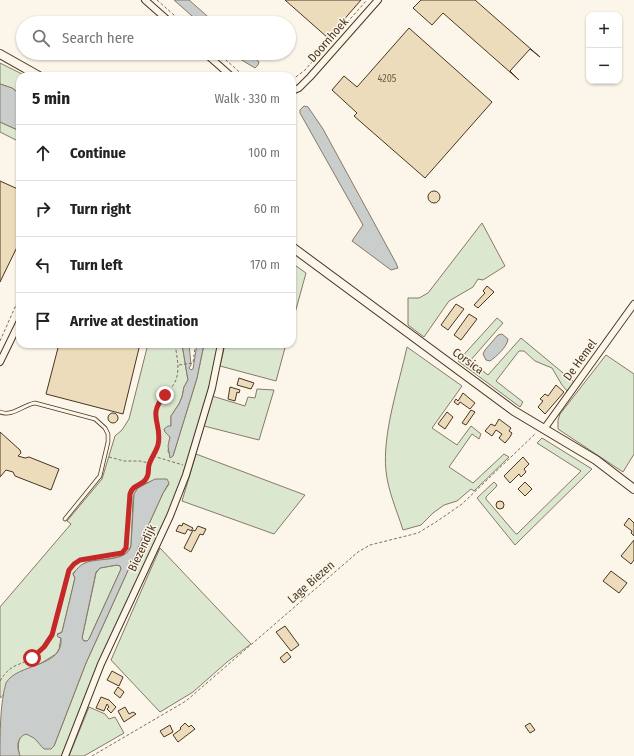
<!DOCTYPE html>
<html lang="en">
<head>
<meta charset="utf-8">
<style>
  body { margin:0; font-family:"Fira Sans Condensed",sans-serif; background:#f2f2f2; color:#222 }
  .controls { position:absolute; right:12px; top:12px; display:grid; overflow:hidden; border-radius:8px; box-shadow:0 1px 3px #0004 }
  .controls button { width:36px; height:36px; display:grid; place-items:center; padding:0; border:0; border-bottom:1px solid #e0e0e0; background:#fff; color:#222; font:20px sans-serif }
  .stop { position:absolute; width:12px; height:12px; margin:-9px; border:3px solid #c62828; border-radius:50%; background:#fff }
  .stop.end { background:#c62828; border-color:#fff; box-shadow:0 1px 4px #0008 }
  .list { margin:0; padding:0; list-style:none }
  h2 { display:flex; justify-content:space-between; align-items:center; height:52px; margin:0; padding:0 16px; font-size:17px }
  h2 small { font-size:13px; font-weight:400; color:#767676 }
  .list li { display:grid; grid-template-columns:26px 1fr auto; gap:12px; align-items:center; box-sizing:border-box; height:56px; padding:0 16px; border-top:1px solid #e0e0e0 }
  .list b { display:block; font-size:15px; white-space:nowrap }
  .list em { font-size:13px; font-style:normal; color:#767676 }
  .icon { flex:none; width:22px; height:22px; fill:none; stroke:currentColor; stroke-width:2; stroke-linecap:round; stroke-linejoin:round }
  .map { position:relative; flex:none; width:634px; height:756px; overflow:hidden }
  .search { position:absolute; background:#fff; box-shadow:0 1px 3px #0004; left:16px; top:16px; width:280px; height:44px; display:flex; align-items:center; gap:10px; box-sizing:border-box; padding:0 14px; border-radius:22px; color:#767676; font-size:15px }
  .panel { position:absolute; background:#fff; box-shadow:0 1px 3px #0004; left:16px; top:72px; width:280px; height:276px; border-radius:12px }
  .map>svg:first-child { display:block }
</style>
</head>
<body>
<div class="map">
<svg width="634" height="756" viewBox="0 0 634 756">
  <rect width="100%" height="100%" fill="#fbf6e9"/>
  <g fill="#dce7d0" stroke="#887966">
    <polygon points="0,63 26,76 20,76 20,94 12,88 0,84"/>
    <polygon points="0,122 20,131 20,142 0,132"/>
    <polygon points="482,223 505,266 483,280 478,279 473,287 449,301 424,337 408,325 408,298 419,298 428,293"/>
    <polygon points="292,263 306,273 292,324"/>
    <polygon points="497,318 503,323 470,361 488,375 521,338 574,382 567,391 562,385 552,368 535,361 524,351 519,351 496,381 523,402 520,407 458,361"/>
    <path d="M148,344h34l6,36 -4,7 -2,10 -3,7 -8,12v10l-6,6 5,3 -2,17 5,4 24,-78 7,-34h16c-11,51 -27,101 -44,151l-114,261h-42c-3,-7 -3,-26 10,-21 3,1 5,4 8,6 5,2 11,3 16,5l32,-83 77,-170 6,-9 -4,-5 -1,1c-12,-1 -29,5 -31,18l-2,48 -4,7 -8,4 -33,6 -12,9 -1,2 2,4 -13,54 -5,2 4,4 -2,11 -3,5 -18,11 -38,33v-91l71,-83 -4,-3 35,-42 13,-43 7,-6 7,-11z"/>
    <polygon points="225,344 286,344 276,381 220,366"/>
    <path d="M407,347l55,39 -30,42 25,17 14,-19 10,8 -2,5 -7,-5 -23,33 24,16 31,-29 5,3 -35,34 -3,-2 -14,12 -13,4 -11,8 -12,12 -18,5c-6,-19 -15,-39 -17,-59 -4,-37 13,-87 21,-124z"/>
    <polygon points="606,355 634,374 634,454 623,472 558,429 558,420 560,414"/>
    <polygon points="257,389 274,390 259,440 204,426 212,396 245,406 248,397 255,398"/>
    <polygon points="542,438 592,469 515,545 477,498 494,482 497,485 496,487 486,497 486,499 516,534 517,534 581,471 537,443"/>
    <polygon points="196,454 305,495 274,534 182,501"/>
    <polygon points="160,548 251,644 227,662 193,692 160,712 111,660"/>
    <polygon points="117,565 120,566 121,569 89,639 87,641 84,641 82,638 96,573 100,568"/>
    <polygon points="89,707 105,714 109,719 115,717 124,733 84,756 69,756"/>
  </g>
  <g fill="#c9cecd" stroke="#887966" fill-rule="evenodd">
    <polygon points="174,0 189,0 215,23 200,23"/>
    <polygon points="233,53 249,53 259,62 258,65 255,68 240,59"/>
    <polygon points="0,84 12,88 20,94 20,131 0,122"/>
    <polygon points="304,106 308,107 323,129 396,263 398,268 391,270 352,241 363,225 300,113 300,110"/>
    <path d="M502,334l6,5c-1,8 -11,17 -18,22l-4,-1 -3,-6 2,-4 13,-15z"/>
    <polygon points="182,344 189,344 191,365 189,368 191,370 193,369 197,344 204,344 197,378 173,456 170,458 168,446 170,437 165,432 164,429 168,426 171,426 171,416 179,404 182,397 184,387 188,380"/>
    <path d="M155,479h12l2,4 -6,10 -77,170 -32,83 -3,3h-7l-10,-11 -8,-4c-10,4 -9,13 -6,22h-20c0,-22 0,-53 6,-73 11,-20 58,-15 55,-45l-3,-1 -1,-2 5,-3 13,-54 -2,-4c3,-4 7,-9 12,-11 14,-6 41,0 46,-17l3,-52 4,-6zM117,565l3,1 1,3 -32,70 -2,2h-3l-2,-3 14,-66 4,-4z"/>
  </g>
  <g fill="#ecdcbc" stroke="#4a3520">
    <polygon points="285,0 361,0 328,38"/>
    <polygon points="421,0 475,0 540,57 530,49 510,71 519,80 443,13 432,25 413,8"/>
    <polygon points="409,28 492,102 425,178 354,116 357,113 332,90 344,76 357,87"/>
    <polygon points="0,181 20,190 20,241 0,282"/>
    <circle cx="434" cy="197" r="6"/>
    <polygon points="487,286 494,292 478,308 474,305 485,293 483,291"/>
    <polygon points="456,304 464,309 448,330 441,325"/>
    <polygon points="469,314 477,319 461,340 454,335"/>
    <polygon points="59,344 140,344 123,414 46,394"/>
    <polygon points="239,378 254,383 251,389 237,385"/>
    <polygon points="556,385 564,392 545,414 538,407 543,401 540,399 545,394 548,396"/>
    <polygon points="230,387 240,390 239,393 237,392 235,401 228,399"/>
    <polygon points="463,393 475,403 470,409 460,402 458,405 454,402 456,399 458,401"/>
    <polygon points="471,410 475,412 466,425 462,423"/>
    <polygon points="447,412 453,417 445,429 438,424"/>
    <circle cx="113" cy="418" r="5"/>
    <polygon points="499,419 511,428 509,431 512,433 510,437 505,443 499,438 502,434 496,430 492,436 485,431 491,424 495,426"/>
    <polygon points="0,432 20,450 21,453 18,456 25,458 29,457 59,469 51,490 15,476 13,472 6,470 0,477"/>
    <polygon points="523,457 529,464 524,469 526,472 521,477 519,474 510,483 504,476"/>
    <polygon points="525,482 532,489 525,496 518,489"/>
    <circle cx="500" cy="505" r="4"/>
    <polygon points="629,518 634,523 634,536 631,533 632,531 624,525"/>
    <polygon points="183,523 193,528 191,531 188,529 185,534 176,531 179,525 182,526"/>
    <polygon points="198,526 206,529 203,535 200,534 191,552 184,548 193,530 195,531"/>
    <polygon points="634,540 634,560 631,564 621,556"/>
    <polygon points="611,571 627,583 619,593 603,581"/>
    <polygon points="285,626 299,645 291,651 276,632"/>
    <polygon points="287,652 291,657 284,663 280,658"/>
    <polygon points="112,671 123,677 119,686 107,680"/>
    <polygon points="118,687 124,692 120,698 114,693"/>
    <polygon points="101,697 109,700 116,707 111,713 107,709 109,707 107,704 104,711 96,708"/>
    <polygon points="125,707 129,714 133,712 136,714 124,722 118,711"/>
    <polygon points="185,723 189,727 191,725 195,729 178,742 173,735 181,729 180,728"/>
    <polygon points="530,723 535,730 530,733 525,726"/>
    <polygon points="170,725 173,732 164,737 160,731"/>
  </g>
  <g fill="none" stroke-linecap="round" stroke-linejoin="round">
    <defs>
      <path id="service" d="M0,412c12,5 23,-7 35,-9l60,16 10,9 3,6v8l-8,34 -35,43"/>
      <g id="minor">
        <polyline points="145,0 171,23"/>
        <polyline points="205,53 231,76"/>
        <polyline points="292,91 299,88 310,77 378,0"/>
        <polyline points="0,362 20,321"/>
        <polyline points="544,429 634,304"/>
        <polyline points="65,756 101,664 170,516 186,475 212,388 221,344"/>
      </g>
      <g id="tertiary">
        <polyline points="0,54 39,76"/>
        <polyline points="292,247 514,411 596,460 634,489"/>
      </g>
    </defs>
    <use href="#service" stroke="#4a3520" stroke-width="4.5"/>
    <use href="#minor" stroke="#4a3520" stroke-width="8"/>
    <use href="#tertiary" stroke="#4a3520" stroke-width="10"/>
    <g stroke="#7f6f5c" stroke-width="1" stroke-dasharray="3 2" stroke-linecap="butt">
      <polyline points="157,0 183,23"/>
      <polyline points="218,53 244,76"/>
      <polyline points="292,80 305,70 367,0"/>
      <polyline points="0,341 20,296"/>
      <polyline points="179,365 193,363 195,348 194,344"/>
      <polyline points="153,456 183,465"/>
      <polyline points="109,457 124,461 140,461 149,463"/>
      <path d="M0,681c12,-20 21,-14 37,-26 19,-15 27,-60 32,-85l5,-6 6,-4 42,-7 4,-5 5,-57c4,-6 10,-6 14,-11 4,-3 3,-10 4,-14 2,-10 10,-18 10,-29 1,-11 -7,-17 -3,-30 3,-8 10,-13 15,-19 11,-12 6,-30 4,-44"/>
      <polyline points="92,756 186,701 358,552 370,545 418,533 436,522 462,504 536,433"/>
    </g>
    <use href="#service" stroke="#fbf6e9" stroke-width="3"/>
    <use href="#minor" stroke="#fbf6e9" stroke-width="6"/>
    <use href="#tertiary" stroke="#fbf6e9" stroke-width="8"/>
  </g>
  <g fill="none" stroke-linecap="round" stroke-linejoin="round">
    <path stroke="#c62828" stroke-width="5" d="M32,658l12,-11 8,-12 17,-65 5,-6 6,-4 42,-7 4,-5 4,-54c3,-11 14,-8 17,-17 2,-3 1,-8 2,-12 2,-7 7,-13 9,-20 5,-22 -12,-29 7,-50"/>
  </g>
  <g text-anchor="middle" dominant-baseline="central" stroke-width="3" stroke-linejoin="round" paint-order="stroke">
    <g font-size="10" fill="#725f47">
      <text x="387" y="79">4205</text>
    </g>
    <g font-size="12" fill="#4a3520" stroke="#fbf6e9">
      <text transform="translate(328 40) rotate(-49)">Doornhoek</text>
      <text transform="translate(580 360) rotate(-54)">De Hemel</text>
      <text transform="translate(468 361) rotate(36)">Corsica</text>
      <text transform="translate(142 548) rotate(-65)">Biezendijk</text>
      <text transform="translate(311 582) rotate(-41)">Lage Biezen</text>
    </g>
  </g>
</svg>
<div class="controls">
<button>+</button>
<button>−</button>
</div>
<div class="stop" style="left:32px;top:658px"></div>
<div class="stop end" style="left:165px;top:395px"></div>
<div class="search"><svg class="icon" aria-label="search" viewBox="0 0 24 24"><circle cx="10" cy="10" r="6"/><path d="M15 15l6 6"/></svg>Search here</div>
<section class="panel">
<h2>5 min<small>Walk · 330 m</small></h2>
<ul class="list">
<li><svg class="icon" aria-label="ahead" viewBox="0 0 24 24"><path d="M12 20V5M6 11l6-6 6 6"/></svg><div><b>Continue</b></div><em>100 m</em></li>
<li><svg class="icon" aria-label="right" viewBox="0 0 24 24"><path d="M7 20v-9h11M14 6l5 5-5 5"/></svg><div><b>Turn right</b></div><em>60 m</em></li>
<li><svg class="icon" aria-label="left" viewBox="0 0 24 24"><path d="M17 20v-9H6M10 6l-5 5 5 5"/></svg><div><b>Turn left</b></div><em>170 m</em></li>
<li><svg class="icon" aria-label="arrive" viewBox="0 0 24 24"><path d="M6 21V4h12l-3 4 3 4H6"/></svg><div><b>Arrive at destination</b></div></li>
</ul>
</section>
</div>
</body>
</html>
